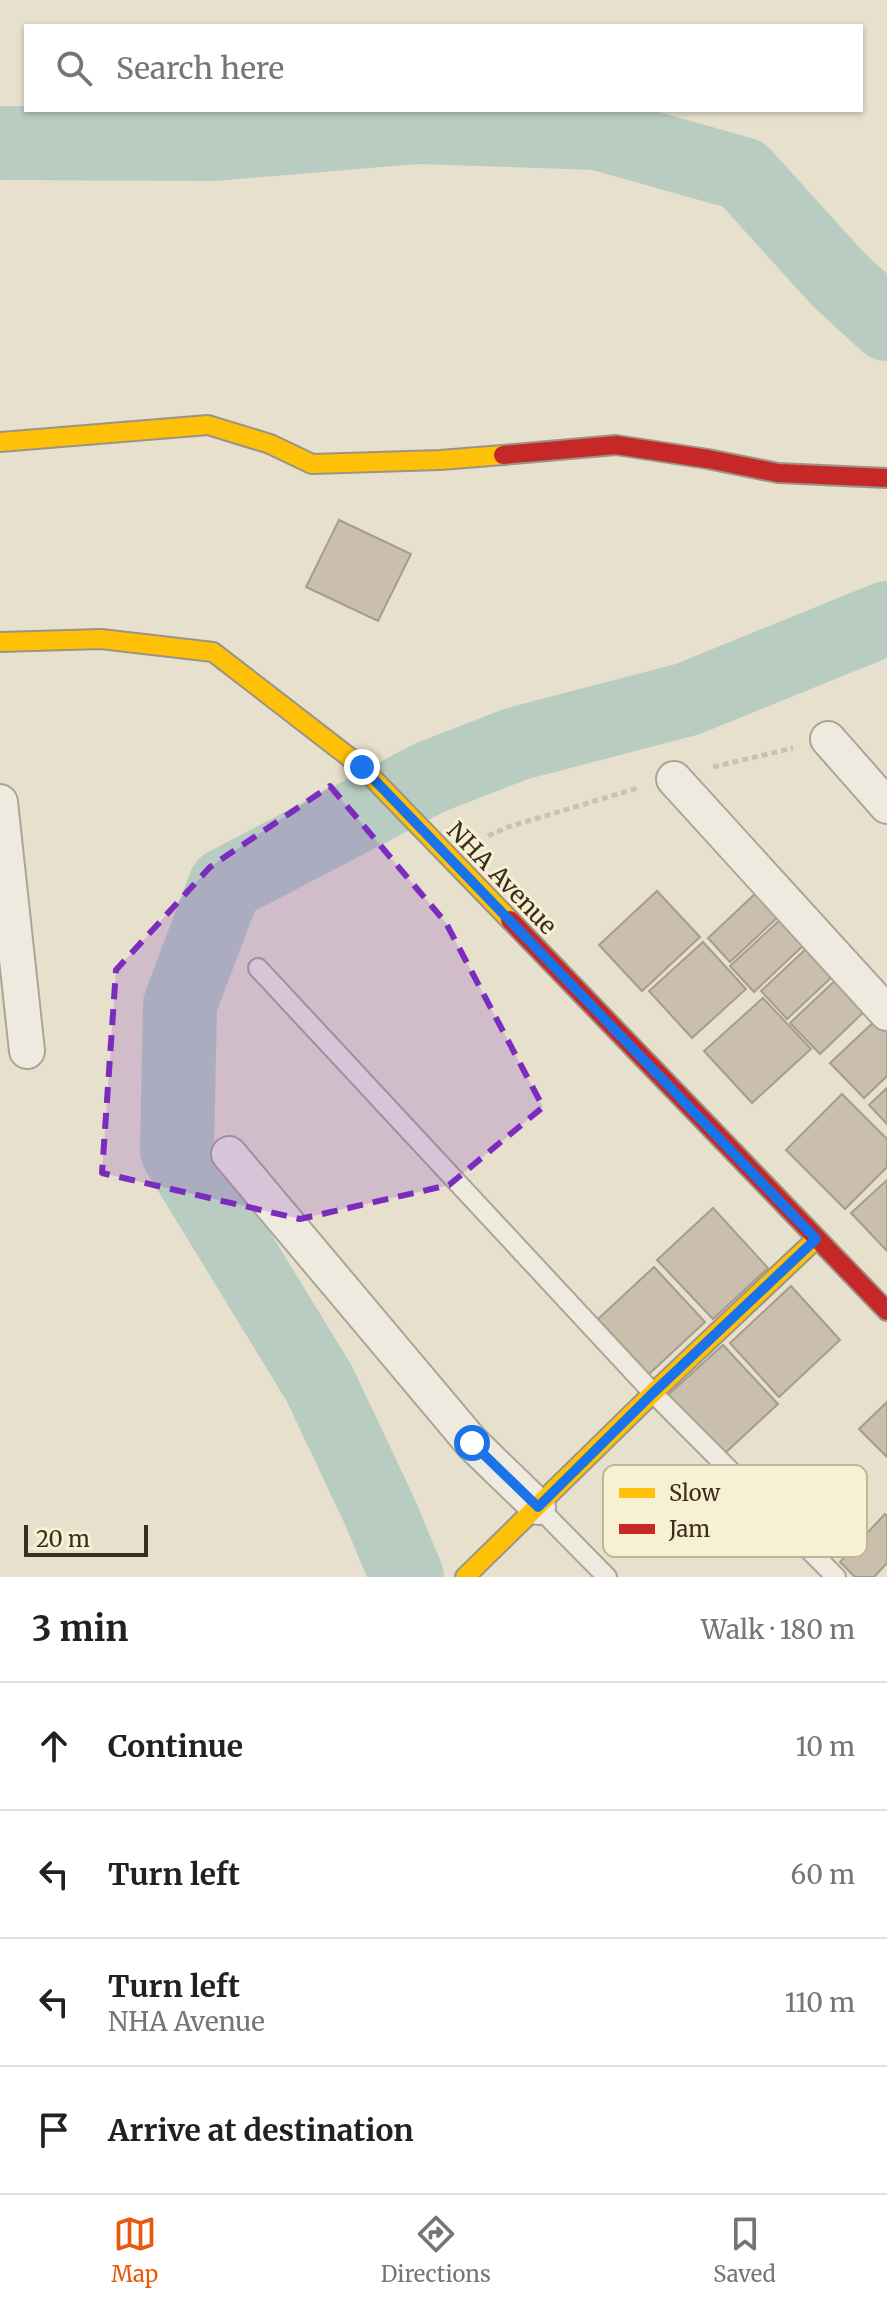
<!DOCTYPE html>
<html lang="en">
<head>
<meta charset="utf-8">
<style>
  body { margin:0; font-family:Merriweather,serif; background:#f6f6f6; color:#202124 }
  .scale { position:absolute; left:24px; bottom:20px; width:124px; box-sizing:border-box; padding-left:8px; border:4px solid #3b2e1d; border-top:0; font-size:22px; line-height:28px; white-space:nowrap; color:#3b2e1d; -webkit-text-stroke:6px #f8f0d2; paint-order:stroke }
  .stop { position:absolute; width:24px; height:24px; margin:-18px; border:6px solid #1a73e8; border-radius:50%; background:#fff }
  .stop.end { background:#1a73e8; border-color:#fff; box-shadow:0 2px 8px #0008 }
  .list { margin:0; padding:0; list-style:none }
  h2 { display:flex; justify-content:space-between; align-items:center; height:104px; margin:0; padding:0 32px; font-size:34px }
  h2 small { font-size:26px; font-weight:400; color:#757577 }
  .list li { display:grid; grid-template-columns:52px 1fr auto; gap:24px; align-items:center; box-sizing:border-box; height:128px; padding:0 32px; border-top:2px solid #e0e0e0 }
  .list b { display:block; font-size:30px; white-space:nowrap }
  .list p { margin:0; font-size:26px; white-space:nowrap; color:#757577 }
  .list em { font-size:26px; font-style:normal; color:#757577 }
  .icon { flex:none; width:44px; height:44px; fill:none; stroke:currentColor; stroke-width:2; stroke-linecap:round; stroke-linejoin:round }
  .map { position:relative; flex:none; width:887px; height:1577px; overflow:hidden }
  .search { position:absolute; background:#fff; box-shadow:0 2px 6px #0004; left:24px; right:24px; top:24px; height:88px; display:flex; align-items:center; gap:20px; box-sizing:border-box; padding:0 28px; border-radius:0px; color:#757577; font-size:30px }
  .sheet { height:616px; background:#fff }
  nav { display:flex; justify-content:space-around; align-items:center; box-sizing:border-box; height:112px; border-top:2px solid #e0e0e0; background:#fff; font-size:22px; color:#757577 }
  nav a { display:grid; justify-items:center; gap:4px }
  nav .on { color:#ea580c }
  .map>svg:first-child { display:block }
</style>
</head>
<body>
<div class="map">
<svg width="887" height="1577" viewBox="0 0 887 1577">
  <rect width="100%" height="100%" fill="#e6e0cc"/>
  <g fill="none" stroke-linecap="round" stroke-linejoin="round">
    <g stroke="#b8ccc2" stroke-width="74">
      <polyline points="0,143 213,144 417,127 597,133 743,174 839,280 887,324"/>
      <polyline points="407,1577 380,1512 319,1383 177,1151 180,1004 225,885 431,777 516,744 688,699 887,618"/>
    </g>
  </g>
  <g fill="#cabead" stroke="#a79c8c" stroke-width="2">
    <polygon points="339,520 411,554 378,621 306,587"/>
    <polygon points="657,891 700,937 642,991 599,945"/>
    <polygon points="756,893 779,916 730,962 708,938"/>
    <polygon points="781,919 805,944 754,992 730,966"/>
    <polygon points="703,942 746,989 692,1038 649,991"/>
    <polygon points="807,948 833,976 787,1019 761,991"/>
    <polygon points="840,976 869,1007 820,1054 790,1023"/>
    <polygon points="763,998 811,1049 752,1103 704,1051"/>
    <polygon points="877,1019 887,1029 887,1076 864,1098 830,1063"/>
    <polygon points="887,1088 887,1124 869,1105"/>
    <polygon points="842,1094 887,1139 887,1167 845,1209 786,1150"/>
    <polygon points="887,1180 887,1251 851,1213"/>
    <polygon points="713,1208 768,1268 713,1319 657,1260"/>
    <polygon points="654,1267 705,1322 649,1374 598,1319"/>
    <polygon points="791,1286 840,1340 779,1397 730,1343"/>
    <polygon points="723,1345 778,1404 724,1454 668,1395"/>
    <polygon points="887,1402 887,1457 859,1429"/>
    <polygon points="885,1514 887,1516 887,1563 874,1577 855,1577 840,1562"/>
  </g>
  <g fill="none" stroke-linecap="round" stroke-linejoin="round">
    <defs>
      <g id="lane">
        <polyline points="258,968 653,1393 836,1577"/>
        <polyline points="538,1507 607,1577"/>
      </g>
      <g id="street">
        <polyline points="828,739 887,806"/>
        <polyline points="674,779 887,1013"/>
        <polyline points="0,802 27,1051"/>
        <polyline points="229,1154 472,1443 538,1507"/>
      </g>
      <g id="slow">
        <polyline points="0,442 208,425 270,444 312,464 440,460 503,455"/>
        <polyline points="0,642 101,639 213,652 362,767 510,920"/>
        <polyline points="465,1577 653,1393 816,1239"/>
      </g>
      <g id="jam">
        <polyline points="503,455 616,445 708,459 778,473 887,478"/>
        <polyline points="510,920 887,1311"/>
      </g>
    </defs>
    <use href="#lane" stroke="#aca596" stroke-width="22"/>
    <use href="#street" stroke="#aca596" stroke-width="38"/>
    <use href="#slow" stroke="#9b9486" stroke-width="22"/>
    <use href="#jam" stroke="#9b9486" stroke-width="22"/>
    <g stroke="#c7c1b6" stroke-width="5" stroke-dasharray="6 4" stroke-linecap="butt">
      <polyline points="713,767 793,748"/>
      <polyline points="488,836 508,827 638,788"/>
    </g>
    <use href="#lane" stroke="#eeeadf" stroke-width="18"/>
    <use href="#street" stroke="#eeeadf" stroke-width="34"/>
    <use href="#slow" stroke="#ffc107" stroke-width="18"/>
    <use href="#jam" stroke="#c62828" stroke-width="18"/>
  </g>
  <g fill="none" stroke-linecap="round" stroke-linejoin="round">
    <polyline stroke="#1a73e8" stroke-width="10" points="362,767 816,1239 653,1393 538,1507 472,1443"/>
  </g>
  <path fill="#7b2cbf" fill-opacity="0.2" stroke="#7b2cbf" stroke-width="6" stroke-dasharray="16 10" stroke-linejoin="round" d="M330,786l116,137 97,184 -94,78 -149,34 -198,-46 14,-203 94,-103z"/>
  <g text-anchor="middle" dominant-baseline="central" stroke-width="6" stroke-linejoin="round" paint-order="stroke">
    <g font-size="24" fill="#3b2e1d" stroke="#f8f0d2">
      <text transform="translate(502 878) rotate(46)">NHA Avenue</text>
    </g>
  </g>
  <rect x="603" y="1465" width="264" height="92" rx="12" fill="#f8f0d2" stroke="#bfb69c" stroke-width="2"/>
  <rect x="619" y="1488" width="36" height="10" fill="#ffc107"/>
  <rect x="619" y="1524" width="36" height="10" fill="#c62828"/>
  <g font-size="22" fill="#3b2e1d">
    <text x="669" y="1501">Slow</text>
    <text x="669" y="1537">Jam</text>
  </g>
</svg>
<div class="scale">20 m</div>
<div class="stop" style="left:472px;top:1443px"></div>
<div class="stop end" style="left:362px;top:767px"></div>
<div class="search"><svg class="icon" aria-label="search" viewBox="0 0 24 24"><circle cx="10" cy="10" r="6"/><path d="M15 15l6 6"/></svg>Search here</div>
</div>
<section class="sheet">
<h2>3 min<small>Walk · 180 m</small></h2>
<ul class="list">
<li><svg class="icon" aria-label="ahead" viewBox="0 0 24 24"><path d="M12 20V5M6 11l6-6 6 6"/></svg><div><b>Continue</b></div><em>10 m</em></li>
<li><svg class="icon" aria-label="left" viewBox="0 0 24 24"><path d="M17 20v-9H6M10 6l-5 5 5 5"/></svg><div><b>Turn left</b></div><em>60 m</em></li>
<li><svg class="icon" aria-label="left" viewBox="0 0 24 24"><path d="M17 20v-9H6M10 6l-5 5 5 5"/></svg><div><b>Turn left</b><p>NHA Avenue</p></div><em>110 m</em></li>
<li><svg class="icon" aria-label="arrive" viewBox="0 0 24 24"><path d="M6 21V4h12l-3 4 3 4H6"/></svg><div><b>Arrive at destination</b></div></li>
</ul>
</section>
<nav>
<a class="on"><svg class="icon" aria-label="map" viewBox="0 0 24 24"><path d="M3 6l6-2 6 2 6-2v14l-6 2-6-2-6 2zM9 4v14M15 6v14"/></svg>Map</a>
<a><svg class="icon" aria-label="directions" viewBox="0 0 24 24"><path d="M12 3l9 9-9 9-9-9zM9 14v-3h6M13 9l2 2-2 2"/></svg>Directions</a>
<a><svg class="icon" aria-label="saved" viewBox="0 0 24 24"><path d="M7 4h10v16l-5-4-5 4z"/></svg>Saved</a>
</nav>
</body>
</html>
